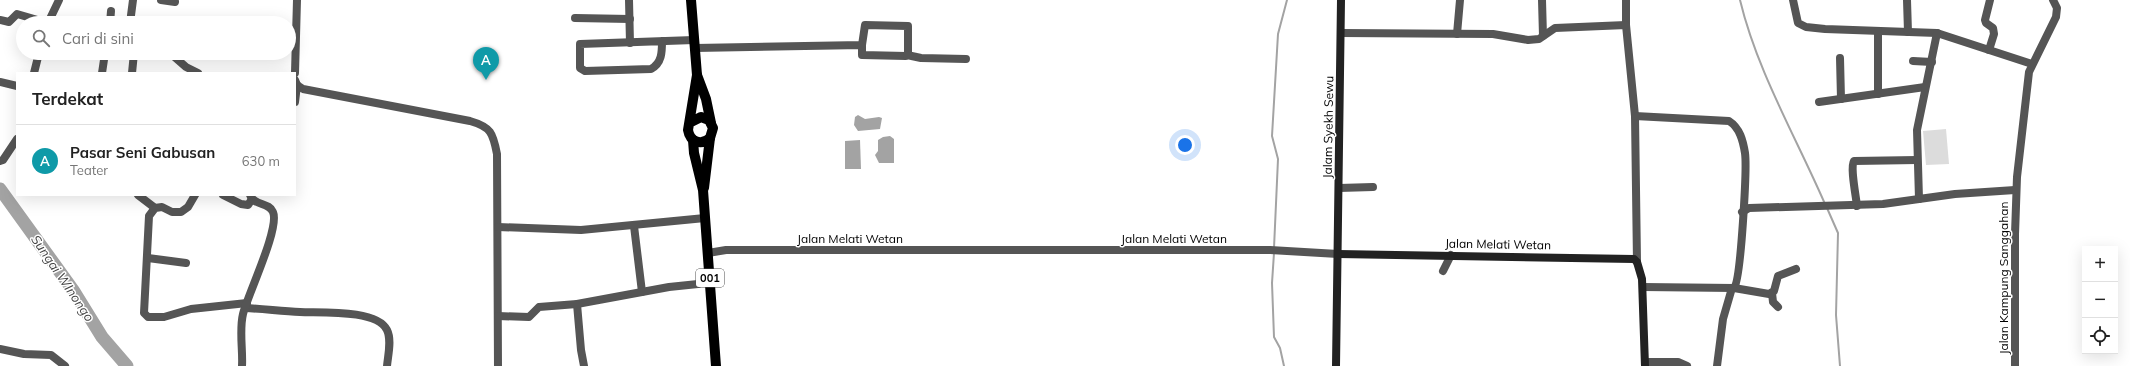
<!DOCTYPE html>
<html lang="id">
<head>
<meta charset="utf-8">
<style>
  body { margin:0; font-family:Mulish,sans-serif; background:#f2f2f2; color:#222 }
  .controls { position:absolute; right:12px; bottom:12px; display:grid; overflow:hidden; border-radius:0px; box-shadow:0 4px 16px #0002 }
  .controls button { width:36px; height:36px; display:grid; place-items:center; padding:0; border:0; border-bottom:1px solid #e0e0e0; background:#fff; color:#222; font:20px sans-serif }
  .you { position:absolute; left:1185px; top:145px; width:14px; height:14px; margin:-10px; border:3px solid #fff; border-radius:50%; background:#1a73e8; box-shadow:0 0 0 6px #1a73e833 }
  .badge { display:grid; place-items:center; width:26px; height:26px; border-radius:50%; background:#000; color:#fff; font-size:13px; font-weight:700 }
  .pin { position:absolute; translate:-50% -33px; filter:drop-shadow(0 1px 2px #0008) }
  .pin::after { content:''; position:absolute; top:21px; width:14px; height:12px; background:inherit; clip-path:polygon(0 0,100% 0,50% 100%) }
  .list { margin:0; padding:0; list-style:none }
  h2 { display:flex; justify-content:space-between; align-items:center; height:52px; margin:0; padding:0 16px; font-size:17px }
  h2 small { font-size:13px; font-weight:400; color:#767676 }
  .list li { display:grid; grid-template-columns:26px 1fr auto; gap:12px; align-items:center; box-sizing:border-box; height:72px; padding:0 16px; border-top:1px solid #e0e0e0 }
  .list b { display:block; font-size:15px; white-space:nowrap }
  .list p { margin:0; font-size:13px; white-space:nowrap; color:#767676 }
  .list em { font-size:13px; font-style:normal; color:#767676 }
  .icon { flex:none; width:22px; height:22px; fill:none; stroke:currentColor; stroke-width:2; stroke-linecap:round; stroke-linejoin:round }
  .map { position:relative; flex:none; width:2130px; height:366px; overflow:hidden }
  .search { position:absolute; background:#fff; box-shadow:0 4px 16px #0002; left:16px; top:16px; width:280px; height:44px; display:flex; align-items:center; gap:10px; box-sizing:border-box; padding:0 14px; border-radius:22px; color:#767676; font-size:15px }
  .panel { position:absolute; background:#fff; box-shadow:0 4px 16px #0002; left:16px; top:72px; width:280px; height:124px; border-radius:0px }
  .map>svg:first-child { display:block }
</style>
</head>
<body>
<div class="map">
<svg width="2130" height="366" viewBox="0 0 2130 366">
  <rect width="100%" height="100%" fill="#fff"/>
  <polygon fill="#dcdcdc" points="1946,129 1949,164 1926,165 1923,131"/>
  <g fill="#a3a3a3">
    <polygon points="858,115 865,119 879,117 882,118 880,129 858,131 854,125 855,117"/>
    <polygon points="890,136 894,139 894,163 879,163 875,155 878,151 878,140 883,137"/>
    <polygon points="860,140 861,169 845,169 845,141"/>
  </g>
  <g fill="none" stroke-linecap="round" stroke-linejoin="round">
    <g stroke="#a3a3a3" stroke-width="2">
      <path d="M1740,0c17,71 56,137 85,204"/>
      <polyline points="1827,208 1838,233 1836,315 1840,366"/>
      <polyline points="1274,248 1278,159 1272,136 1278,34 1287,0"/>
      <polyline points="1274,253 1272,283 1274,337 1280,348 1284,366"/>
    </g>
    <polyline stroke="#a3a3a3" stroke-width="13" points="0,189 73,290 102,337 127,366"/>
    <g stroke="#555" stroke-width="8">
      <polyline points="161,0 175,2"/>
      <polyline points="629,0 630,43"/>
      <polyline points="1542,0 1543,36"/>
      <polyline points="1793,0 1798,23 1806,27 1825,29 1937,33 2032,64"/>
      <polyline points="1907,0 1908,32"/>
      <polyline points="575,18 630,19"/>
      <polyline points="0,20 9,22 17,14 48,23"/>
      <polyline points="48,23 59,0"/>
      <polyline points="110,23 111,11"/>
      <polyline points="130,23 133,0"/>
      <polyline points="1626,25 1626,0"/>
      <polyline points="1878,31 1878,94"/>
      <polyline points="1341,33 1493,34 1528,40 1539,39 1555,28 1626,25 1635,116 1637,262"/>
      <polyline points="1457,34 1460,0"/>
      <path d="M662,41c0,11 0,22 -11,28l-66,2 -5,-3v-24l114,-4"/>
      <polyline points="695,48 862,45 862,55 906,56 908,53 908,26 865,25 862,45"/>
      <polyline points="1989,50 1994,34 1993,28 1986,23 1985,20 1990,0"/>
      <polyline points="170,53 186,67 198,73"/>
      <polyline points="907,55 921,58 966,59"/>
      <polyline points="1840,58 1841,99"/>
      <polyline points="1913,61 1932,62"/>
      <polyline points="34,73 39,53"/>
      <polyline points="102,73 105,53"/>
      <polyline points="132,73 134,53"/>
      <polyline points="295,73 297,0"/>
      <path d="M295,80l2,5 6,4 167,32c21,6 23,12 27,33l1,212"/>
      <polyline points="0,82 17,86"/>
      <polyline points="295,102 297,85"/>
      <polyline points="1819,102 1925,87"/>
      <path d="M1635,116l94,5c11,7 14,20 16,32 2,15 -4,127 -11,135l-91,-1"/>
      <polyline points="0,161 3,160 17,139"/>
      <polyline points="1339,188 1373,187"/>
      <polyline points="138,195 155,208"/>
      <polyline points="195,195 188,207 181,212 172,212 162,207 155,208 149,216 144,313 148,317 164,317 191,309 247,303"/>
      <polyline points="223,195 241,204 248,205 252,199"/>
      <polyline points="1919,199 1917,130 1937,33"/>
      <path d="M1857,206c-1,-10 -7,-39 -3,-45l63,-1"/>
      <polyline points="1742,212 1749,208 1883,204 1955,194 2015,190"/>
      <polyline points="634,226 642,292"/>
      <polyline points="498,227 581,230 705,218"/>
      <polyline points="708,253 726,250 1270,250 1338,254"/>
      <polyline points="148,258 186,263"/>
      <polyline points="1443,271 1451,255"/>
      <polyline points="1734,288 1769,294 1774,291 1778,276 1796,269"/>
      <polyline points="1772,293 1773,302 1778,307"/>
      <polyline points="577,304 581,350 584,366"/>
      <path d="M245,308c18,1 37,3 55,4 20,1 77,-3 87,18 5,10 1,25 0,36"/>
      <polyline points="498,316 529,317 539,307 577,304 669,287 698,284 710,279"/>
      <polyline points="0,349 24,354 51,355 65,366"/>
      <polyline points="1645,362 1678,362 1687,366"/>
      <path d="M242,366c1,-16 -3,-36 1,-52 5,-20 37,-86 30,-102 -4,-10 -19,-6 -23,-17"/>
      <polyline points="1717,366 1723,319 1732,288"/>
      <polyline points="2015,366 2015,234 2017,177 2029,72 2056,17 2057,8 2053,0"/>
    </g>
    <g stroke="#222" stroke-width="8">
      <polyline points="1338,254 1634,259 1637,262 1642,279 1645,366"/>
      <polyline points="1336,366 1341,0"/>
    </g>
    <g stroke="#000" stroke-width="10">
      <polyline points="697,75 706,99 711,123"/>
      <path d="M691,122l10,-5 8,3 4,8 -3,10c-9,8 -20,4 -22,-8l9,-55 -6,-75"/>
      <polyline points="693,140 694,153 703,190 716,366"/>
      <polyline points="704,188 710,138"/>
    </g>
  </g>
  <g text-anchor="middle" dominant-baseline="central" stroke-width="3" stroke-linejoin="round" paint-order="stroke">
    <rect fill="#fff" stroke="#4c4c4c" stroke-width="1" x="696" y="269" width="28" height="18" rx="3"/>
    <g font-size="11" font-weight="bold" fill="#000">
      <text x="710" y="278">001</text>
    </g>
    <g font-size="12" fill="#000" stroke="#fff">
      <text transform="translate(1328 127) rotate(-89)">Jalam Syekh Sewu</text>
      <text x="850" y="238">Jalan Melati Wetan</text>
      <text x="1174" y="238">Jalan Melati Wetan</text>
      <text transform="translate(1498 244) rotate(1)">Jalan Melati Wetan</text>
      <text transform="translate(2003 278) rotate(-90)">Jalan Kampung Sanggahan</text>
    </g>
    <g font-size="13" font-style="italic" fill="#444" stroke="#fff">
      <text transform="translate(63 278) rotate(56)">Sungai WInongo</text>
    </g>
  </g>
</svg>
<div class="controls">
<button>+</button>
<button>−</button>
<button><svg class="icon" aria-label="locate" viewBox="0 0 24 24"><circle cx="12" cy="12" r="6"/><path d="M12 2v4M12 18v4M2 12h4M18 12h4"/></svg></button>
</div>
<div class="you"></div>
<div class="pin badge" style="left:486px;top:80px;background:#0f9aa8">A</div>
<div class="search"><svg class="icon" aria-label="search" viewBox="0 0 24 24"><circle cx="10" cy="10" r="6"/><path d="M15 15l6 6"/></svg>Cari di sini</div>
<section class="panel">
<h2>Terdekat<small></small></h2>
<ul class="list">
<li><span class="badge" style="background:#0f9aa8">A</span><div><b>Pasar Seni Gabusan</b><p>Teater</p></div><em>630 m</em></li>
</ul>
</section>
</div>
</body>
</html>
